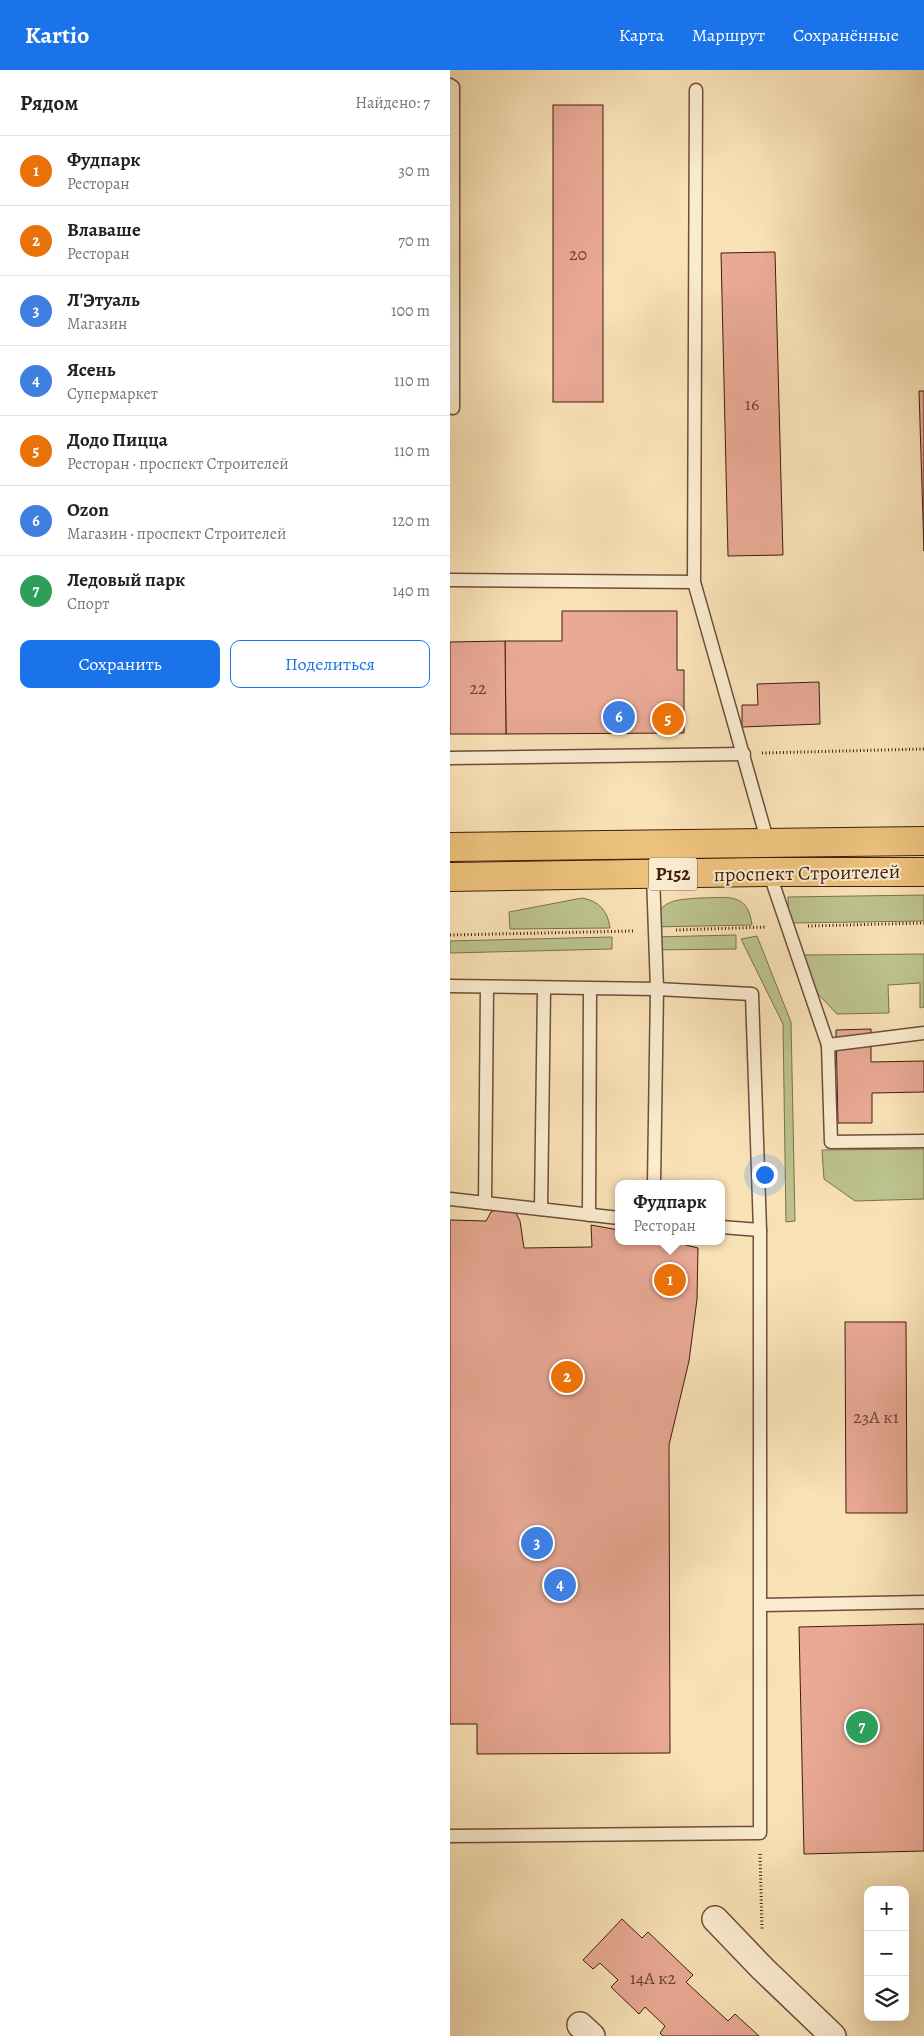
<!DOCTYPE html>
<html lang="ru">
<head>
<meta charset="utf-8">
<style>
  body { margin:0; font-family:Alegreya,serif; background:#f6f6f6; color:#222 }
  .controls { position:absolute; right:15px; bottom:15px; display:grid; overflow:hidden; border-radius:10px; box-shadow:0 5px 20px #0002 }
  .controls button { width:45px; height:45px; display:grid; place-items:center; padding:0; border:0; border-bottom:1px solid #e0e0e0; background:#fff; color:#222; font:25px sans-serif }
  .you { position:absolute; left:314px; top:1104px; width:18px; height:18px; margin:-12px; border:4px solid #fff; border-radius:50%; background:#1a73e8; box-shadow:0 0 0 8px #1a73e833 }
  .badge { display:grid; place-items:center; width:32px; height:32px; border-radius:50%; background:#1a73e8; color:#fff; font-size:16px; font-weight:700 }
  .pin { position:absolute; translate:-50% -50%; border:2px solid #fff; box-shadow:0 1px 5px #0006 }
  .popup { position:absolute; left:165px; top:1110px; width:110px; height:65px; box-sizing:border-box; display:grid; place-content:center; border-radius:10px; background:#fff; filter:drop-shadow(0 1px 4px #0005); font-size:16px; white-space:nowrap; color:#767676 }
  .popup b { font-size:19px; color:#222 }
  .popup::after { content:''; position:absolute; left:50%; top:100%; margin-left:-10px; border:10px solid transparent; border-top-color:#fff }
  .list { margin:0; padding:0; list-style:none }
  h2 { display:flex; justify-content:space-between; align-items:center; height:65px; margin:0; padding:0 20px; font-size:21px }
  h2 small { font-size:16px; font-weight:400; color:#767676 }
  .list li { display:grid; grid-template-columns:32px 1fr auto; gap:15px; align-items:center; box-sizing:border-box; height:70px; padding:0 20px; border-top:1px solid #e0e0e0 }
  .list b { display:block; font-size:19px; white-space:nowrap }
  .list p { margin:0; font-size:16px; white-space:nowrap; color:#767676 }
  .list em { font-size:16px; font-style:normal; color:#767676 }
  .actions { display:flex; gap:10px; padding:15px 20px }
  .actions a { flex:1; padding:11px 0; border:1px solid #1a73e8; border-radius:10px; text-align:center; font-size:18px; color:#1a73e8 }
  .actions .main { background:#1a73e8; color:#fff }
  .icon { flex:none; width:28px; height:28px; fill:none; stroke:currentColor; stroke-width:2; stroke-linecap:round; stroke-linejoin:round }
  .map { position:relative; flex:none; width:474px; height:1966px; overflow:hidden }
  header { display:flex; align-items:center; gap:30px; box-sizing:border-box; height:70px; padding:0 25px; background:#1a73e8; color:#fff }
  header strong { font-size:24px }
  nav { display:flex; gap:28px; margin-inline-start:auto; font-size:18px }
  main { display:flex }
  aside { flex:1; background:#fff }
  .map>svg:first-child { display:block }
</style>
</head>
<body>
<header>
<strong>Kartio</strong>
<nav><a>Карта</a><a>Маршрут</a><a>Сохранённые</a></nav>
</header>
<main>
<aside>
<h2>Рядом<small>Найдено: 7</small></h2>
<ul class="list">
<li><span class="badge" style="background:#e8710a">1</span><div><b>Фудпарк</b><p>Ресторан</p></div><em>30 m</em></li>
<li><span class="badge" style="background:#e8710a">2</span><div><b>Влаваше</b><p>Ресторан</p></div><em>70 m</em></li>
<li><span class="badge" style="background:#3f7fe0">3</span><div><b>Л'Этуаль</b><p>Магазин</p></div><em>100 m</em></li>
<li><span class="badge" style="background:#3f7fe0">4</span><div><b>Ясень</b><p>Супермаркет</p></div><em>110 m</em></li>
<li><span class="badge" style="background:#e8710a">5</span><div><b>Додо Пицца</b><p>Ресторан · проспект Строителей</p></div><em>110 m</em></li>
<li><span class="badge" style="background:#3f7fe0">6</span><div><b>Ozon</b><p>Магазин · проспект Строителей</p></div><em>120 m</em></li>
<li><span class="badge" style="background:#2e9e5b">7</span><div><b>Ледовый парк</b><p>Спорт</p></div><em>140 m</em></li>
</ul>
<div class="actions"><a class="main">Сохранить</a><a>Поделиться</a></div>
</aside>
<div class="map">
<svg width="474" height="1966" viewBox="0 0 474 1966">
  <rect width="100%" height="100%" fill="#f9e2b6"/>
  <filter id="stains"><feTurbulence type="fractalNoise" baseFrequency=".004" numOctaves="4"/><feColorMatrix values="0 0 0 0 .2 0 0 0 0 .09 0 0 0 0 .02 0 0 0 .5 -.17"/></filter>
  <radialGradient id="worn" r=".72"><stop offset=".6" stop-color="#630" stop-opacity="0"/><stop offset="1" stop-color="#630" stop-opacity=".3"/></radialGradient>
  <g fill="#bcc38e" stroke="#7d704e">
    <polygon points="474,825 474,851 339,853 338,827"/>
    <path d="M132,828c17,3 26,13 28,30l-100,1 -1,-17z"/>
    <path d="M250,828c26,0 48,-7 52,27l-101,2c10,-28 23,-27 49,-29z"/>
    <polygon points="286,865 286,879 202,880 202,867"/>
    <polygon points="307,866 341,952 345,1151 336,1152 333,954 291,869"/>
    <polygon points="162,867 162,879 0,883 0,871"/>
    <polygon points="474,884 474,937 470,938 470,913 438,915 439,943 387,944 368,924 352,885"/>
    <polygon points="474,1079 474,1129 405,1131 374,1109 372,1080"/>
  </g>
  <g fill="#e9a995" stroke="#3e1d0f">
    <rect x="103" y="35" width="50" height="297"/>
    <polygon points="325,182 333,485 278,486 271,183"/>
    <polygon points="469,321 474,321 474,481"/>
    <polygon points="112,541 227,541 227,600 234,600 234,663 56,664 55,571 112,571"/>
    <polygon points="55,571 56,664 0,664 0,572"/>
    <polygon points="369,612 370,654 292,657 292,635 308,635 307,614"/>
    <polygon points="421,959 421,992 474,991 474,1022 422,1023 422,1053 388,1053 386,960"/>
    <polygon points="49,1138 58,1138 66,1143 70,1151 74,1178 142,1177 141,1155 169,1160 169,1171 220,1171 248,1178 247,1229 239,1291 219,1375 220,1683 27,1684 27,1654 0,1654 0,1150 36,1151 41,1142"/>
    <polygon points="395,1252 456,1252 457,1443 396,1443"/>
    <polygon points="474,1554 474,1781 354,1784 349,1557"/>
    <polygon points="172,1849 192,1868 198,1862 243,1905 236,1912 278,1951 285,1944 309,1966 213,1966 210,1963 215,1956 195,1937 189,1944 161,1917 168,1910 150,1893 143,1899 133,1890"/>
  </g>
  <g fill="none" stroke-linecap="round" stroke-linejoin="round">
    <defs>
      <g id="lane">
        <polyline points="0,15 3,17 3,338"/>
        <polyline points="246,20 244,512 318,773"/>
        <polyline points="0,510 244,512"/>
        <polyline points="0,688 294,684"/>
        <polyline points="319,802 378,975 474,963"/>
        <polyline points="203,805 207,919 204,1114"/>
        <polyline points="0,916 207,919 302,924 310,1160 310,1763 0,1766"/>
        <polyline points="378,975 381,1072 474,1071"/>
        <polyline points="0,1129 169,1148"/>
        <polyline points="35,1133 37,918"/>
        <polyline points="91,1139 94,919"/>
        <polyline points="139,1145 140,919"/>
        <polyline points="271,1157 310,1160"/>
        <polyline points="311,1535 474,1532"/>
      </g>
      <g id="street">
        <polyline points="265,1849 313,1899 383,1966"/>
        <polyline points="130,1955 142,1966"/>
      </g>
      <g id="primary">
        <polyline points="0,777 474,771"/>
        <polyline points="0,807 319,802 474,802"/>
      </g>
    </defs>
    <use href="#lane" stroke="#6d4e39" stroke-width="15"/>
    <use href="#street" stroke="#6d4e39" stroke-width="28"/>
    <use href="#primary" stroke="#3e1d0f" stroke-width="30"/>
    <g stroke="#3e1d0f" stroke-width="3" stroke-dasharray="1 2.5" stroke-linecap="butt">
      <polyline points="312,683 474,679"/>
      <polyline points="358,856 474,853"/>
      <polyline points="226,860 317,857"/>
      <polyline points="0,865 184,861"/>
      <polyline points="310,1784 312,1860"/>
    </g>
    <use href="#lane" stroke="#fbecd0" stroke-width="12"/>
    <use href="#street" stroke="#fbecd0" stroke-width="25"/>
    <use href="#primary" stroke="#ecc17b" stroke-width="28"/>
  </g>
  <g text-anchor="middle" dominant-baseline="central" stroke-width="4" stroke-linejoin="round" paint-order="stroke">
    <g font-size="18" fill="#694030">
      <text x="128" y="184">20</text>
      <text x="302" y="334">16</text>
      <text x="28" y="618">22</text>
      <text x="426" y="1347">23А к1</text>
      <text x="203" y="1908">14А к2</text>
    </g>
    <rect fill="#fbecd0" stroke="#775b49" stroke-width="1" x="199" y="787.5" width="48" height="33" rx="4"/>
    <g font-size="19" font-weight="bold" fill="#3e1d0f">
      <text x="223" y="804">Р152</text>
    </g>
    <g font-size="20" fill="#3e1d0f" stroke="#fbecd0">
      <text transform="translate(357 803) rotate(-1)">проспект Строителей</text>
    </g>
  </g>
  <rect width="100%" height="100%" filter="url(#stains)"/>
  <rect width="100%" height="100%" fill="url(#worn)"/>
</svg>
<div class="controls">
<button>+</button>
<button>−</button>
<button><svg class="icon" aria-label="layers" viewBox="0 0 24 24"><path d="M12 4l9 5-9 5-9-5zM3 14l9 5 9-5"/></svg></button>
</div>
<div class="you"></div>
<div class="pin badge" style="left:220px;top:1210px;background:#e8710a">1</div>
<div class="popup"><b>Фудпарк</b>Ресторан</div>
<div class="pin badge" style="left:117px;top:1307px;background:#e8710a">2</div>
<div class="pin badge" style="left:87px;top:1473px;background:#3f7fe0">3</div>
<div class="pin badge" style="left:110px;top:1515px;background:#3f7fe0">4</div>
<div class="pin badge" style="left:218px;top:649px;background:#e8710a">5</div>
<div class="pin badge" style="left:169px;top:647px;background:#3f7fe0">6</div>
<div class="pin badge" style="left:412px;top:1657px;background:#2e9e5b">7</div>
</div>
</main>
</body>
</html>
